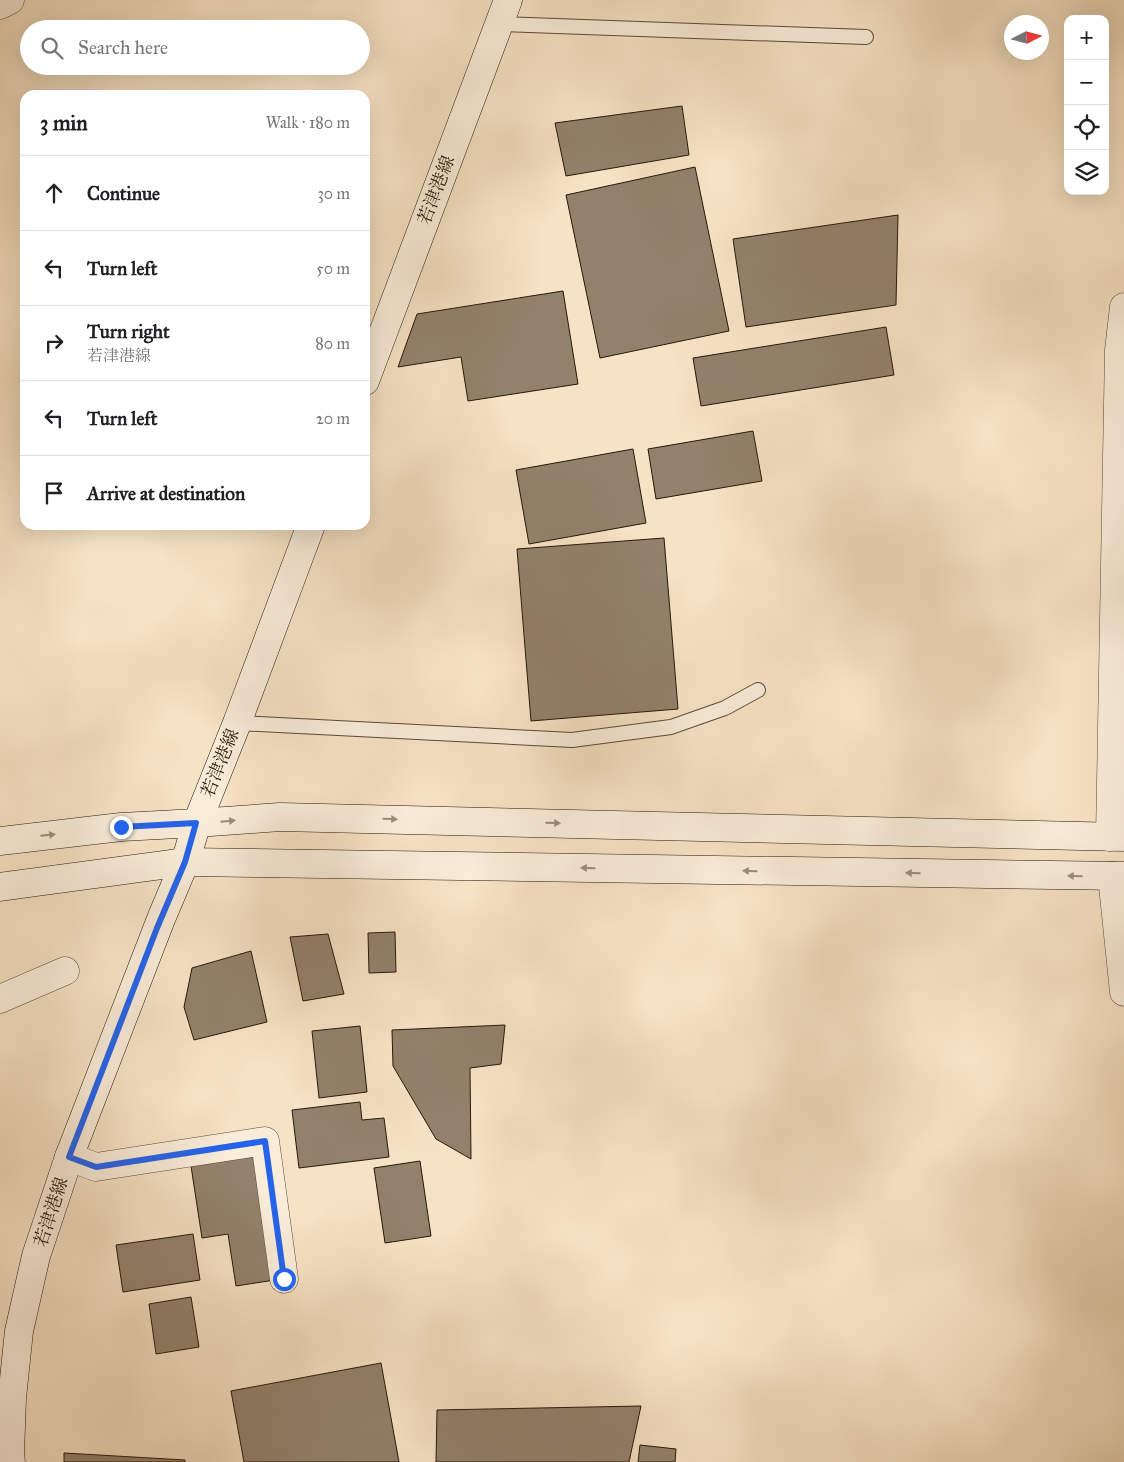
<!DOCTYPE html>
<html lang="en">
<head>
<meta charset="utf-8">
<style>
  body { margin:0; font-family:"IM FELL Great Primer","Noto Serif JP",serif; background:#f6f6f6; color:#202124 }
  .controls { position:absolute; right:15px; top:15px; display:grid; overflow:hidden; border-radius:10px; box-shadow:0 5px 20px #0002 }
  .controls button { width:45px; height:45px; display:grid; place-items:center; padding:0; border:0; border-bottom:1px solid #e0e0e0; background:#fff; color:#202124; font:25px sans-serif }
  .compass { position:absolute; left:1004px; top:15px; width:45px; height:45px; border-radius:50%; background:#fff; box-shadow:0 5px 20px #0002; rotate:84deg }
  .stop { position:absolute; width:15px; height:15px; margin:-11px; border:4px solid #2563eb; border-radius:50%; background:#fff }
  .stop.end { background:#2563eb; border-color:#fff; box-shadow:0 1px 5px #0008 }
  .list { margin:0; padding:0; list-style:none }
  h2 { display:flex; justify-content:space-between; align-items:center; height:65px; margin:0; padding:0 20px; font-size:21px }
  h2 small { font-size:16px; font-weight:400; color:#757577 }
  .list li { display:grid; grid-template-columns:32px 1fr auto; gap:15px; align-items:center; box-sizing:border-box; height:75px; padding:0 20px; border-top:1px solid #e0e0e0 }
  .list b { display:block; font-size:19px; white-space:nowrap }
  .list p { margin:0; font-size:16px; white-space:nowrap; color:#757577 }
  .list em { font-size:16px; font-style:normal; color:#757577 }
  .icon { flex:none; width:28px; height:28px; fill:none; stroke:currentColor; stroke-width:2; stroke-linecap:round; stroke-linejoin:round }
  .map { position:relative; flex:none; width:1124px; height:1462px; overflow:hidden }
  .search { position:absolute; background:#fff; box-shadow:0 5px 20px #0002; left:20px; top:20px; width:350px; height:55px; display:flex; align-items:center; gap:12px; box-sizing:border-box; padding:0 18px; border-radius:28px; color:#757577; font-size:19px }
  .panel { position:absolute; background:#fff; box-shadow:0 5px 20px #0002; left:20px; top:90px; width:350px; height:440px; border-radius:15px }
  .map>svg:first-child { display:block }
</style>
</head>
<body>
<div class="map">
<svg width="1124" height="1462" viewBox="0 0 1124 1462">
  <rect width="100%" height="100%" fill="#f6e2c4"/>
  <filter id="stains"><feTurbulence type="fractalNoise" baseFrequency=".004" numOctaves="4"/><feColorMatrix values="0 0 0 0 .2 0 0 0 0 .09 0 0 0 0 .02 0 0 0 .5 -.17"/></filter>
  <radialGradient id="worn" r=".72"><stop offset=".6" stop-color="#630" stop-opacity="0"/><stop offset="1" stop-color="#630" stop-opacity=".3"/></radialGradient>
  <g fill="#92816b" stroke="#26180a">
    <polygon points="682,106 689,155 566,176 555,123"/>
    <polygon points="695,167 729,331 600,358 566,195"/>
    <polygon points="898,215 896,305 746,327 733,239"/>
    <polygon points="563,291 578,384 468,401 461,357 398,367 417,314"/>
    <polygon points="886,327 894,375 701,406 693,358"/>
    <polygon points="753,431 762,481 656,499 648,449"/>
    <polygon points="633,449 646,523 529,544 516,470"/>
    <polygon points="664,538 678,709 531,721 517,549"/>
    <polygon points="395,932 396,972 369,973 368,933"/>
    <polygon points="328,934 344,994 303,1001 290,937"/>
    <polygon points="251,951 267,1022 194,1040 184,1007 192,968"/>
    <polygon points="505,1025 501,1064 470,1068 471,1159 436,1139 393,1066 392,1030"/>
    <polygon points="360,1026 367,1092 319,1098 312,1031"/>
    <polygon points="360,1102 362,1120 384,1118 389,1157 299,1168 292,1110"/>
    <polygon points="256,1156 275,1280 236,1286 228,1234 202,1238 191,1166"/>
    <polygon points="420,1161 431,1236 385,1243 374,1168"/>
    <polygon points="193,1234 200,1280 123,1292 116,1245"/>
    <polygon points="191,1297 199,1347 156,1354 149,1304"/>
    <polygon points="381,1363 399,1462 244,1462 231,1391"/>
    <polygon points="641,1406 629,1462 436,1462 437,1410"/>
    <polygon points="640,1445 676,1449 675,1462 638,1462"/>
    <polygon points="64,1453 185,1460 185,1462 64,1462"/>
  </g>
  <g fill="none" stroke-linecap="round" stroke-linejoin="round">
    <defs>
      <g id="lane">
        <polyline points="499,24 866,37"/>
        <polyline points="237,723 572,740 671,727 725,708 758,690"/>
      </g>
      <g id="street">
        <polyline points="0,5 10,0"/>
        <polyline points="1110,837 1119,350 1124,307"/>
        <polyline points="1112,876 1124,992"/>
        <polyline points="0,999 65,971"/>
        <polyline points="69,1157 96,1167 265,1141 284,1279"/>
      </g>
      <g id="secondary">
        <polyline points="365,381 508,0"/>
        <polyline points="0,841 121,827 197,823 280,817 1124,837"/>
        <polyline points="0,887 185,862 1124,876"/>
        <polyline points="11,1462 10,1454 12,1398 19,1331 36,1256 69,1157 161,919 185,862 197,823 237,723 311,525"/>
      </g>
    </defs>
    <use href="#lane" stroke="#5a4a38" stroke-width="16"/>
    <use href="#street" stroke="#5a4a38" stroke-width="29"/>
    <use href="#secondary" stroke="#26180a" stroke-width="29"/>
    <use href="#lane" stroke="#f9ecd9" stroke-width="14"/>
    <use href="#street" stroke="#f9ecd9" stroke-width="28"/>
    <use href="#secondary" stroke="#f9ecd9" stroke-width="28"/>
  </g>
  <defs><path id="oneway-solid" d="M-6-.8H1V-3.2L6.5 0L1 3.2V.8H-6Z" transform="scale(1.25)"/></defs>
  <g fill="#9a8d7c">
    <use href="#oneway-solid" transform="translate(390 819) rotate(1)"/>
    <use href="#oneway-solid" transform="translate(228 821) rotate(-5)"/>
    <use href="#oneway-solid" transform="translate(553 823) rotate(1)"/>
    <use href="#oneway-solid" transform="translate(48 835) rotate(-6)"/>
    <use href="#oneway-solid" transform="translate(588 868) rotate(-179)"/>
    <use href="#oneway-solid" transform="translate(750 871) rotate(-179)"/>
    <use href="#oneway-solid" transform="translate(913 873) rotate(-179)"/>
    <use href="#oneway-solid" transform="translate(1075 876) rotate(-179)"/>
  </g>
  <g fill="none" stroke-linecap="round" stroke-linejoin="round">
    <polyline stroke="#2563eb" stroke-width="6" points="121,827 196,823 185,862 157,928 69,1157 96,1167 265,1141 284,1279"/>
  </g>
  <g text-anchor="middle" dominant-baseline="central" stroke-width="5" stroke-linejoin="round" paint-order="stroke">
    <g font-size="18" fill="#26180a" stroke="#f9ecd9">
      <text transform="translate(436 190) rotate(-69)">若津港線</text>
      <text transform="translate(220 763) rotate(-68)">若津港線</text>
      <text transform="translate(51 1212) rotate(-72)">若津港線</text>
    </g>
  </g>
  <rect width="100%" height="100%" filter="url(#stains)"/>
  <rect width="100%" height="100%" fill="url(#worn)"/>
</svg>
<div class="controls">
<button>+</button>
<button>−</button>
<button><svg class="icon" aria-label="locate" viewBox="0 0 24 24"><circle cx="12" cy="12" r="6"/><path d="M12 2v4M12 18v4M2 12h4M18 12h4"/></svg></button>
<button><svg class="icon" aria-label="layers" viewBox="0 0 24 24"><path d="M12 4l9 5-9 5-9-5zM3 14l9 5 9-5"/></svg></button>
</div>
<svg class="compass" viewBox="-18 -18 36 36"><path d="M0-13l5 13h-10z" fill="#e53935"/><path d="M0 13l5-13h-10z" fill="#757577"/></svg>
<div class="stop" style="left:284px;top:1279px"></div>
<div class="stop end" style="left:121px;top:827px"></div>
<div class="search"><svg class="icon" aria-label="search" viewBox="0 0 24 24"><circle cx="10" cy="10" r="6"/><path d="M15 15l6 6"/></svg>Search here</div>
<section class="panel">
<h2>3 min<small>Walk · 180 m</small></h2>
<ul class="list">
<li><svg class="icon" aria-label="ahead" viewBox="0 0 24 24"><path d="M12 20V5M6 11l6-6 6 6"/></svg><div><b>Continue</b></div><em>30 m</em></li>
<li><svg class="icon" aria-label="left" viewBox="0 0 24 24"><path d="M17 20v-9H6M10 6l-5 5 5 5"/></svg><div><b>Turn left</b></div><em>50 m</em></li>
<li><svg class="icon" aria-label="right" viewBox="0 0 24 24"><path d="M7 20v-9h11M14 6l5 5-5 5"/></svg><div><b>Turn right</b><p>若津港線</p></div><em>80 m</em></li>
<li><svg class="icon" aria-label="left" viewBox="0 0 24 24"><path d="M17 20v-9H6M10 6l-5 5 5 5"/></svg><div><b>Turn left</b></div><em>20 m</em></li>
<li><svg class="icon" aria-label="arrive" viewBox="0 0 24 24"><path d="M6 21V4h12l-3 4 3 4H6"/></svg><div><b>Arrive at destination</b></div></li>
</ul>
</section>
</div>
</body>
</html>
